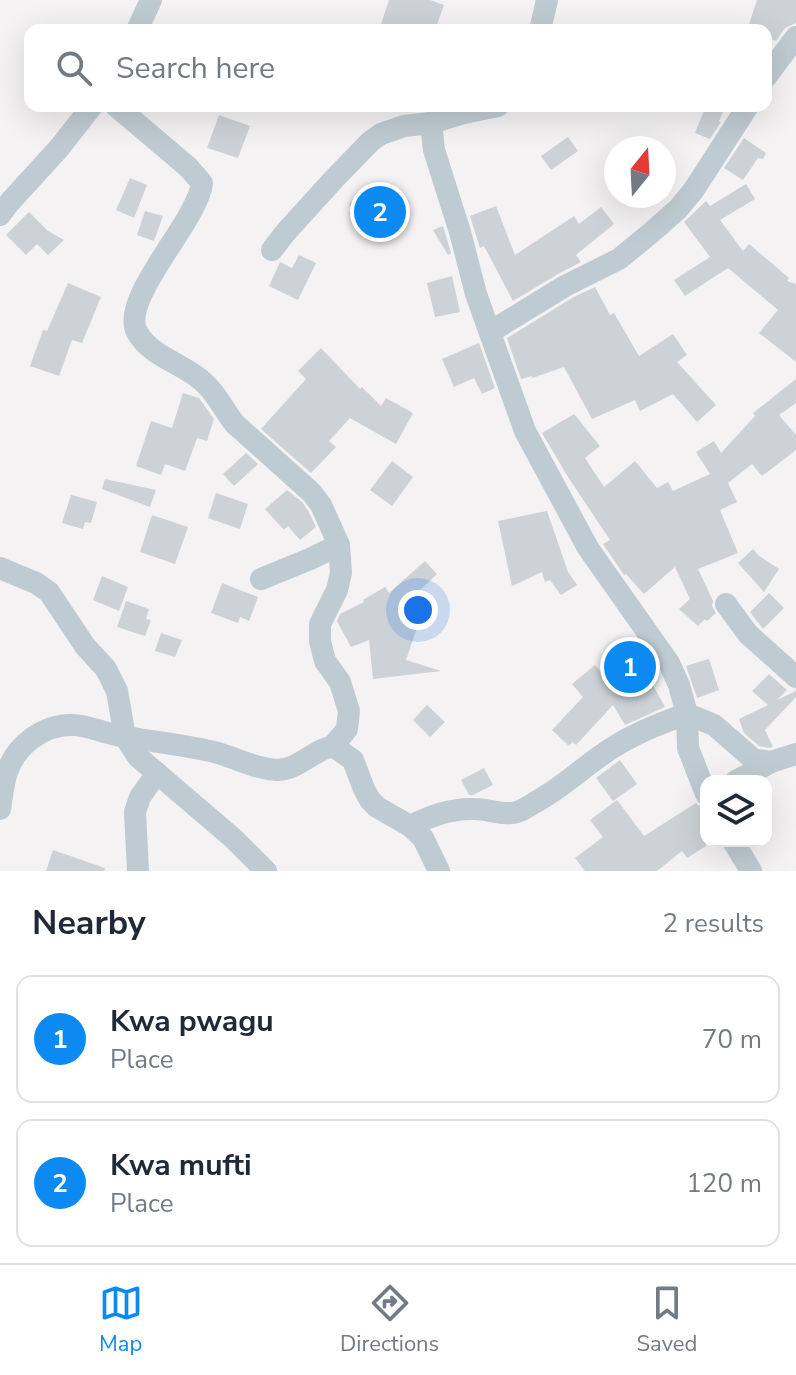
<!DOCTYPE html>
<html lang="en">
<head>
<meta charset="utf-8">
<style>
  body { margin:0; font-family:"Nunito Sans",sans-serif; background:#f2f2f3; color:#1f2937 }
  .controls { position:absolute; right:24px; bottom:24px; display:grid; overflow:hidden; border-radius:16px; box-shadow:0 8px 32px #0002 }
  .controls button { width:72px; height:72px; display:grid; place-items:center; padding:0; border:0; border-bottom:2px solid #e0e1e3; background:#fff; color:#1f2937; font:40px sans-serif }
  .compass { position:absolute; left:604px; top:136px; width:72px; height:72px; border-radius:50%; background:#fff; box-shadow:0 8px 32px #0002; rotate:18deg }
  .you { position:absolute; left:418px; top:610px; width:28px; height:28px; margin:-20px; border:6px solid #fff; border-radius:50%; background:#1a73e8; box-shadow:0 0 0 12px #1a73e833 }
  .badge { display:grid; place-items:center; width:52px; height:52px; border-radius:50%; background:#0d8af2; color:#fff; font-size:26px; font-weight:700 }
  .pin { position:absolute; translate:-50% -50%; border:4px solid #fff; box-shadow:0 2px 8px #0006 }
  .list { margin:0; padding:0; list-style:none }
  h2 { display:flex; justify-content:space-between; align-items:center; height:104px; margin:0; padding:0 32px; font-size:34px }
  h2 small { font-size:26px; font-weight:400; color:#747a83 }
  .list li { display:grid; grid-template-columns:52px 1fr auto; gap:24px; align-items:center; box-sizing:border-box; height:128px; margin:0 16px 16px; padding:0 16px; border:2px solid #e0e1e3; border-radius:16px }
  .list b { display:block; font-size:30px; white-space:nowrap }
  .list p { margin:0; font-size:26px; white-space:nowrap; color:#747a83 }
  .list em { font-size:26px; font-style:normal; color:#747a83 }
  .icon { flex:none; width:44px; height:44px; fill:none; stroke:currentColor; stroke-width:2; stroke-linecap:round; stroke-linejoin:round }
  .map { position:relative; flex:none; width:796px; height:871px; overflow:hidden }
  .search { position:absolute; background:#fff; box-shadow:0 8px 32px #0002; left:24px; right:24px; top:24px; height:88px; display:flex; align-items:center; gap:20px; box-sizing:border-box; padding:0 28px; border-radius:16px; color:#747a83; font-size:30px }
  .sheet { height:392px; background:#fff }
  nav { display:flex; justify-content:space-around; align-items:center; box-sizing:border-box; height:112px; border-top:2px solid #e0e1e3; background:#fff; font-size:22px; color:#747a83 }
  nav a { display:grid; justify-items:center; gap:4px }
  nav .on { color:#0d8af2 }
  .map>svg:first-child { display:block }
</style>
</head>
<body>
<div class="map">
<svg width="796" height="871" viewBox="0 0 796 871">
  <rect width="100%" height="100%" fill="#f4f2f2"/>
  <g fill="#cdd2d6">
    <polygon points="389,0 430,0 444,5 435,30 383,30 383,28 380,27"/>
    <polygon points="757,0 796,0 796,23 785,28 776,41 766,37 766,29 749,24"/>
    <polygon points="706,106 723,112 719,121 721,122 710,139 695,133"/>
    <polygon points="219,115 250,126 238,158 207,148"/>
    <polygon points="568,137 578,151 551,170 541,156"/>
    <polygon points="744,138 766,153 763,159 758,158 743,180 724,168"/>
    <polygon points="130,178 147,185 134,218 116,210"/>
    <polygon points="378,182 399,227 381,240 367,221 359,227 349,213 353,210 349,204"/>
    <polygon points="746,184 755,199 720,220 743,251 749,244 789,278 787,281 796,284 796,362 759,333 778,310 728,268 685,296 674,280 710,257 684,222 706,201 710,206"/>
    <polygon points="496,206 515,255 574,216 579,224 601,207 614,224 576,255 581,262 558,274 513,301 484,246 480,248 470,216"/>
    <polygon points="145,211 163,216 154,241 137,235"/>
    <polygon points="29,212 48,231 64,240 48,255 37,244 26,255 6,235"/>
    <polygon points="443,226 451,253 448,255 433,230"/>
    <polygon points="299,255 316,263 298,300 269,286 280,262 292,268"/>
    <polygon points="452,276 460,312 435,317 427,283"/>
    <polygon points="68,283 101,297 82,343 72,340 59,376 30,366 43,330 47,331"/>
    <polygon points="595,287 610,315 614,313 639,356 673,334 687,355 677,362 716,405 697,422 673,394 640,411 635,400 592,419 564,367 532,378 532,376 521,379 507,338 572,298"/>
    <polygon points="479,343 495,388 482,394 474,378 454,387 442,359"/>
    <polygon points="321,348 360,389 362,387 381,406 386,398 413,413 396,444 350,418 329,441 336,447 311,473 261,429 306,379 298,371"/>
    <polygon points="796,379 796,403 779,415 796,435 796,450 762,476 752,464 728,483 737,502 720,510 738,553 698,569 713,601 712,606 716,613 707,621 705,619 698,626 679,609 690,599 675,567 644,594 626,574 624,575 603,544 610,540 568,477 542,433 574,414 600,446 585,458 604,487 635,461 657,488 668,482 673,491 710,474 696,452 714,441 721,453 755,416 753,413"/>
    <polygon points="183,393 199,398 214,419 207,441 197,438 185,471 165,464 161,475 136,466 151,421 172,428"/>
    <polygon points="246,453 258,464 234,486 223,474"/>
    <polygon points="392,461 413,477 392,506 370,490"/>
    <polygon points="105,479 156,490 150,507 102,489"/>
    <polygon points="287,490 302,502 309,512 316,527 300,540 288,526 284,530 265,509"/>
    <polygon points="216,493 248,504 240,529 208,518"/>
    <polygon points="71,495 97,502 91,523 85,522 83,529 62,523"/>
    <polygon points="547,511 568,572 577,585 561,595 550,580 545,582 542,572 512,586 498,521"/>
    <polygon points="152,515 188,527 175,564 140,552"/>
    <polygon points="753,549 758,555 779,569 764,592 738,563"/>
    <polygon points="425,561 437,574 416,594 427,598 406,660 441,671 373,679 369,640 351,647 337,621 340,614 364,602 363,600 385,587 389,593"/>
    <polygon points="102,576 128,587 119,611 93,600"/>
    <polygon points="222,583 258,597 249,621 240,617 238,623 211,613"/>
    <polygon points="769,593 784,608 763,629 750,612"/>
    <polygon points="126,601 149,609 146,619 151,620 145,636 117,627"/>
    <polygon points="161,633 182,640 175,657 155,651"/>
    <polygon points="638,643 654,667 646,673 647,675 642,680 649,678 665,707 625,725 613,705 576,745 572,742 569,746 552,730 583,697 572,684 595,665 600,671"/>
    <polygon points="709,659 719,690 697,698 686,666"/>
    <polygon points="769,674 787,690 777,700 796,691 796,697 765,730 773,747 770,748 759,746 744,733 739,719 768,705 752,691"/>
    <polygon points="427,705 445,722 430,737 413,720"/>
    <polygon points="620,760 637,784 613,801 596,778"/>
    <polygon points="484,768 493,785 473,795 469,795 461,780"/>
    <polygon points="617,800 644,836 696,803 701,807 706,815 706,846 687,858 682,851 657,871 585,871 575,858 603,837 590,820"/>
    <polygon points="53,850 105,868 104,871 46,871"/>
  </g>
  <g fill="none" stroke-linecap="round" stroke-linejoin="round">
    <g stroke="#bfcbd2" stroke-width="22">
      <polyline points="137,30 151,0"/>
      <polyline points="540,30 547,0"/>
      <polyline points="766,77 796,37"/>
      <path d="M116,106l72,61 14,16c-4,38 -83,116 -65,149 13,24 44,31 64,48 15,12 22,29 34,44l77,69 9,12 18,40 2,28 -4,17 -17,34v17l5,20 15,21 9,29 -2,18 -14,17"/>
      <polyline points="431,123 434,150 460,232 476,294 525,431 588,548 669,663 679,685 687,714 688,748 706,794"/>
      <polyline points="0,215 9,203 60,147 92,106"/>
      <polyline points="272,250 285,233 334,179 371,141 381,134 404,126 431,123 464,113 498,106"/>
      <polyline points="490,332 565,286 619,259 652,232 678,209 693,191 748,106"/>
      <polyline points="0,568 36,583 49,592 85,646 106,669 117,691 125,737 138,757 234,839 266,871"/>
      <polyline points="261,579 310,559 339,545"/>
      <polyline points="726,604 748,634 796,677"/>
      <polyline points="736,781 771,762 796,754"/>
      <path d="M0,809c2,-12 3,-25 7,-37 9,-27 37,-48 66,-47 15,0 32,9 48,11 32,6 66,9 97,17 20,6 38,16 59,17 21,0 36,-20 56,-24l20,14 11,29 6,11 7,7 33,19 13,12 16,33"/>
      <path d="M410,826c21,-10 41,-18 65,-17 13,0 30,7 42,3 6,-2 12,-6 17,-9 27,-14 49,-36 75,-53 24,-16 51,-27 78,-36l27,11 39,34 18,3"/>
      <polyline points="733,841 751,871"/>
      <polyline points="138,871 135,812 140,797 157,773"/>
    </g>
  </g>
</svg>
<div class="controls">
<button><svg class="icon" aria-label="layers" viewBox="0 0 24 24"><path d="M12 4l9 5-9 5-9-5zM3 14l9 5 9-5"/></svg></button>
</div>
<svg class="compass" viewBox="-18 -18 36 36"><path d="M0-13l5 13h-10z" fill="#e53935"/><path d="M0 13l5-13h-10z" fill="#747a83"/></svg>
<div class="you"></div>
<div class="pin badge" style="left:630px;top:667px">1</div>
<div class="pin badge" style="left:380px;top:212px">2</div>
<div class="search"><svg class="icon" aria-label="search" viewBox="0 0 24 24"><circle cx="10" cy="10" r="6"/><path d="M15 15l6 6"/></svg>Search here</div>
</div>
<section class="sheet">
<h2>Nearby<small>2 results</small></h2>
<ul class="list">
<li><span class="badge">1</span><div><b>Kwa pwagu</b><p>Place</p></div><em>70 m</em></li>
<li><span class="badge">2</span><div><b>Kwa mufti</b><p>Place</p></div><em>120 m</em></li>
</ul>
</section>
<nav>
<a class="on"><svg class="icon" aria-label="map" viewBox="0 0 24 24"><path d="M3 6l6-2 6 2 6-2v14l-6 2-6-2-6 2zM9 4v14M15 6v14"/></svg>Map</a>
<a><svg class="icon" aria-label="directions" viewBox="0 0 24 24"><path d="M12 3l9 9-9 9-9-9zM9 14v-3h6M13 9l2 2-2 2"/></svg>Directions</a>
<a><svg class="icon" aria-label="saved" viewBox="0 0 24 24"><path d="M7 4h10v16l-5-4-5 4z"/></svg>Saved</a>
</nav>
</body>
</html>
